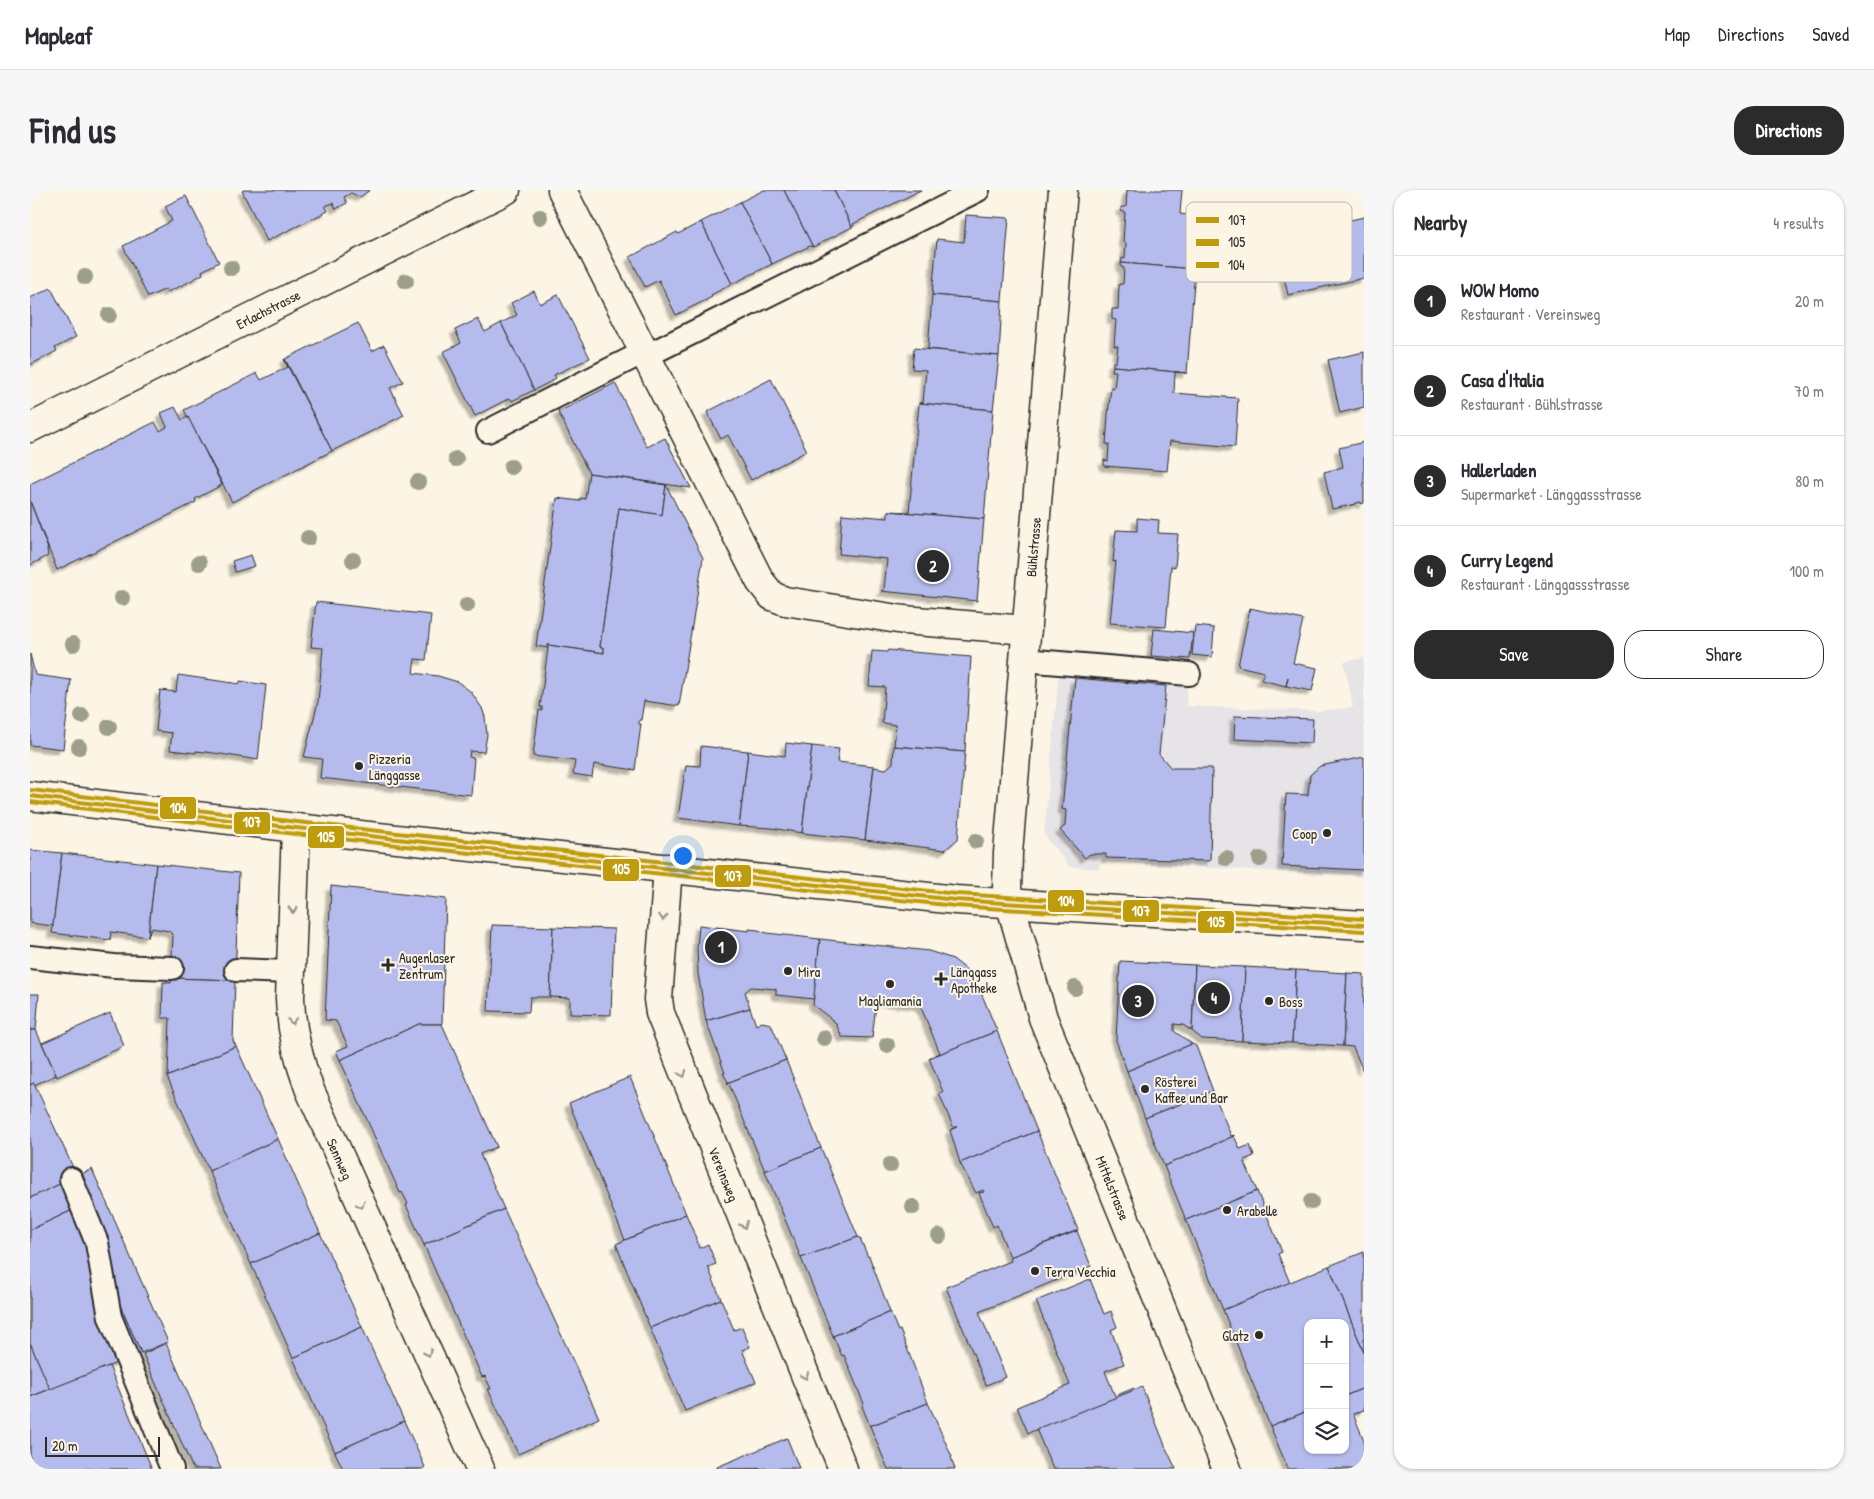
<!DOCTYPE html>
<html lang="en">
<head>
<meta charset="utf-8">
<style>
  body { margin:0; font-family:"Patrick Hand",sans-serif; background:#f7f7f7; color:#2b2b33 }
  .controls { position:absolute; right:15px; bottom:15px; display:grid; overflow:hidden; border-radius:10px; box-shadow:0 1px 4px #0004 }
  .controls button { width:45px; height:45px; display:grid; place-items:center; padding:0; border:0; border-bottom:1px solid #e1e1e2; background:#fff; color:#2b2b33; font:25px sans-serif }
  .scale { position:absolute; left:15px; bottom:12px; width:115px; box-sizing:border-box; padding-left:5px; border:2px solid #2b2b2b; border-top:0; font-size:14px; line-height:18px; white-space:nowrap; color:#2b2b2b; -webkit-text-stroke:4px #fcf5e5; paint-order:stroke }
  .you { position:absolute; left:652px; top:665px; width:18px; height:18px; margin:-12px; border:4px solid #fff; border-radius:50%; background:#1a73e8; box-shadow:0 0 0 8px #1a73e833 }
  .badge { display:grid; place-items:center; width:32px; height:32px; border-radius:50%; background:#2b2b2b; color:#fff; font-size:16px; font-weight:700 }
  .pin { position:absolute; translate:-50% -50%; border:2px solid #fff; box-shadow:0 1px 5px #0006 }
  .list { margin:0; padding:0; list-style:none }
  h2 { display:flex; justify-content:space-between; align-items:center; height:65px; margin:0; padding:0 20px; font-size:21px }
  h2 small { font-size:16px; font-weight:400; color:#7c7c81 }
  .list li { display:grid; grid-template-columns:32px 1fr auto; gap:15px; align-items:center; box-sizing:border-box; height:90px; padding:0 20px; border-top:1px solid #e1e1e2 }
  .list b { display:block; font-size:19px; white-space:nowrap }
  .list p { margin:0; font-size:16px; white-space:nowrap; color:#7c7c81 }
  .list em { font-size:16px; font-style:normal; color:#7c7c81 }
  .actions { display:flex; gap:10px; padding:15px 20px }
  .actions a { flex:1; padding:11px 0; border:1px solid #2b2b2b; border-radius:20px; text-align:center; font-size:18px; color:#2b2b2b }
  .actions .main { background:#2b2b2b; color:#fff }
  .icon { flex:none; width:28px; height:28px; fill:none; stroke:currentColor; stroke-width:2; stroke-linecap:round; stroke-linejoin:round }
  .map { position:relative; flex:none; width:1334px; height:1279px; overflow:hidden; border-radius:20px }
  header { display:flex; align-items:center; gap:30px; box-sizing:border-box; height:70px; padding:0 25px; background:#fff; border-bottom:1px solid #e1e1e2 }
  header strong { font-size:24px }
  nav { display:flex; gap:28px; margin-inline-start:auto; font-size:18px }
  .intro { display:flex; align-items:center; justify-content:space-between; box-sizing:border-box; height:120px; padding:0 30px }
  h1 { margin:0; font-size:35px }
  .button { padding:12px 22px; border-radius:20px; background:#2b2b2b; color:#fff; font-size:18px; font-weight:700 }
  main { display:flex; gap:30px; padding:0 30px }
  aside { flex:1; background:#fff; border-radius:20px; box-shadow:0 1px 4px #0004 }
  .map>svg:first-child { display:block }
</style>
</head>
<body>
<header>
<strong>Mapleaf</strong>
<nav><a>Map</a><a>Directions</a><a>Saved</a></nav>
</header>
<div class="intro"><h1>Find us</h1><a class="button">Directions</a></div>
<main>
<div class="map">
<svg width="1334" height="1279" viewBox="0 0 1334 1279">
  <defs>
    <filter id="shadow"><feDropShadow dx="-4.5" dy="4.5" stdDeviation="1" flood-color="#0004"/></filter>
  </defs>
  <rect width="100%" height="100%" fill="#fcf5e5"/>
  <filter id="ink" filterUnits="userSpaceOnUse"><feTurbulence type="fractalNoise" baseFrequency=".02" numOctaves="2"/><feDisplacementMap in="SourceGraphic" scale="10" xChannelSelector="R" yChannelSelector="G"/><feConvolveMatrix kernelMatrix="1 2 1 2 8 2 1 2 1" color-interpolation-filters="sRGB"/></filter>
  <g filter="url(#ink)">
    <polygon fill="#e7e4e7" points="1031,459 1159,470 1156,516 1290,521 1323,517 1314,472 1334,468 1334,686 1070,672 1069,679 1040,677 1014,645"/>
    <g fill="#b5bced" stroke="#2b2b2b" filter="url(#shadow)">
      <polygon points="214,0 340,0 330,7 321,3 314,7 317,13 306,19 303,13 295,16 298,21 237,51 212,1"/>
      <polygon points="734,0 754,0 783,57 780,56 742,74 710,12"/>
      <polygon points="754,0 804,0 822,37 783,57"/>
      <polygon points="804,0 891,0 823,34 824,36 822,37"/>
      <polygon points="1097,0 1152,0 1150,24 1159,25 1158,41 1169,42 1165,79 1091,73 1092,68 1095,69 1096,53 1093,52 1095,22 1091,21 1091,17 1096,17"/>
      <polygon points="156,6 189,72 172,81 173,84 155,94 137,102 136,99 118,107 93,56 142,31 135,16"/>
      <polygon points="710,12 742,74 702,94 671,32"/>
      <polygon points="1277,20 1281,39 1334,27 1334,88 1258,105 1241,28"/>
      <polygon points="936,25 979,28 972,111 902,105 907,49 934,52"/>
      <polygon points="671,32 702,94 681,105 682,107 646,125 629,90 615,97 600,67 647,42 648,44"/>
      <polygon points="1091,73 1165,79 1157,183 1083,176 1083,172 1086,172 1088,156 1084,156 1086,130 1082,129 1082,119 1088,119 1089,94 1093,94 1094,78 1091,77"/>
      <polygon points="21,98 46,147 25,158 27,161 0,175 0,108"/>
      <polygon points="504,101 510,114 528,105 560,168 524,185 526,188 520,192 504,200 471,133 487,125 481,113"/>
      <polygon points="902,105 972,111 969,166 898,159"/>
      <polygon points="448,129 455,142 471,133 504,200 482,211 480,208 445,226 413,162 431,153 425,140"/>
      <polygon points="328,133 342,161 354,155 373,192 360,198 374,225 302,261 255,169"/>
      <polygon points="884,158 969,166 963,220 889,213 893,213 896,180 882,179"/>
      <polygon points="1334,162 1334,217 1310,223 1298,170"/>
      <polygon points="254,169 302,261 202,312 154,220 227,183 231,190 258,177"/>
      <polygon points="1083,176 1157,183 1145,182 1144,203 1208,208 1205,257 1140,251 1137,281 1074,276 1074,270 1078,271 1079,254 1076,254 1078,225 1081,197 1084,198 1086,181 1082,181"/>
      <polygon points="741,189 777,261 721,290 698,245 691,249 677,222"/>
      <polygon points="585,193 617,257 635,248 661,298 559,283 528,222"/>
      <polygon points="889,213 963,220 954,329 858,321 879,322"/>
      <polygon points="145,217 152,230 158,227 192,295 165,309 166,312 27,380 0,311 0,294 125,232 130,241 137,237 131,223"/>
      <polygon points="1334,252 1334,313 1331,314 1331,312 1326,313 1326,314 1302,319 1294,282 1313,277 1309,258"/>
      <polygon points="559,283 636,295 632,325 589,318 570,457 574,458 574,463 518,455 518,458 506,456 527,308 550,311 550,308 555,309"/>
      <polygon points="636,295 673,368 649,516 614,511 611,530 609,530 609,534 611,534 605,580 564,574 562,587 543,584 545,571 503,566 509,520 512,521 512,517 510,517 518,458 518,455 574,463 574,458 570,457 589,318 632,325"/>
      <polygon points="0,311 18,359 17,359 18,366 0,375"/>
      <polygon points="858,321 954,329 947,411 851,401 854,400 857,369 809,364 812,324 858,328"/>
      <polygon points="1107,328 1129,330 1128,343 1148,344 1145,377 1141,376 1136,437 1080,433 1086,371 1083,372 1086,340 1107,341"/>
      <polygon points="221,365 225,376 205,382 202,371"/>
      <polygon points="286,412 401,425 396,470 385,469 383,483 408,486 428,492 441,502 452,518 455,527 457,545 454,562 440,561 439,567 444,568 441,605 290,588 292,569 274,567 288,512 293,458 281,457"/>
      <polygon points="1220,418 1273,430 1263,473 1287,478 1282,501 1256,496 1258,487 1256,496 1231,490 1234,482 1208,476"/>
      <polygon points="1165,436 1184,438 1182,467 1162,465"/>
      <polygon points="1124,439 1163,443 1160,469 1121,466"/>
      <polygon points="858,460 941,467 935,562 864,556 866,535 852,533 855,497 839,496 842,461 857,462"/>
      <polygon points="0,464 5,485 41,490 33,559 0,555"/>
      <polygon points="148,485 210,494 210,491 236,495 228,570 184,563 166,561 166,563 140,560 142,543 126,541 130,500 146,502"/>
      <polygon points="1045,488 1136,496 1129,564 1141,578 1182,578 1180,671 1076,668 1076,664 1060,664 1055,668 1030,640 1035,636 1036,620 1032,619"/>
      <polygon points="1205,526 1283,529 1282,553 1204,549"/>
      <polygon points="756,553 782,556 772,643 741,638 709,636 718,561 755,566"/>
      <polygon points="671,556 718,561 709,636 648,628 656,575 670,576"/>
      <polygon points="782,556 809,559 807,572 844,576 835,650 772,643"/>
      <polygon points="864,556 935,562 928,649 915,660 835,650 844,577 856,579 863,573"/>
      <polygon points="1334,567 1334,680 1252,676 1256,604 1278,605 1280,585 1290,576"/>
      <polygon points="0,660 32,663 23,736 0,733"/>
      <polygon points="32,663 126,674 118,747 81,742 80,750 22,743"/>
      <polygon points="126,674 209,683 205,790 141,788 143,745 139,741 121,738 118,747"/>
      <polygon points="301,696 416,709 412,834 389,834 310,870 306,861 318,856 306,831 295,830"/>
      <polygon points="462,735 523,737 520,807 500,807 499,822 458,821"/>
      <polygon points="669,735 719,741 719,739 728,740 737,743 790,749 784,809 746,805 746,799 721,797 715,802 720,818 676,831 668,783 667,759"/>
      <polygon points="523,737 584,739 581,825 540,824 540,808 520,807"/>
      <polygon points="790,749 899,761 923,769 937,780 947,793 967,841 899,868 910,863 890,815 844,810 843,807 842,814 846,815 842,848 812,847 805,832 783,815"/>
      <polygon points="1090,771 1165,775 1162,841 1153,835 1144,834 1144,841 1162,854 1097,881 1086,850"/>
      <polygon points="1165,775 1215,777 1212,851 1172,849 1162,841"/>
      <polygon points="1215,777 1266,780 1262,853 1212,851"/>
      <polygon points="1266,780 1317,783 1313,856 1262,853"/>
      <polygon points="1317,783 1334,784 1333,881 1323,857 1313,856"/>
      <polygon points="141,788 205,790 203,851 206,856 137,887 138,885 140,828 132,828 133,792 141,793"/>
      <polygon points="0,804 9,804 6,840 0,840"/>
      <polygon points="720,818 726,835 732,832 741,834 756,870 697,893 698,892 693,883 695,883 676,831"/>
      <polygon points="80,823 94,856 27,887 12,853"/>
      <polygon points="389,834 412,834 467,957 450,964 474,1019 394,1055 376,1015 378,1014 372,1002 370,1003 310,870"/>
      <polygon points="0,840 6,840 26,885 4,895 4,893 0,895"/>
      <polygon points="967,841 1007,941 930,973 920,940 927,937 923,937 909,903 913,902 899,868"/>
      <polygon points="1162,854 1166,856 1183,901 1115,928 1097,881"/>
      <polygon points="206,856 248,949 179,981 137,887"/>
      <polygon points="756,870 791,958 735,981 699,894 697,893"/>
      <polygon points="600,887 656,1024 595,1050 539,913"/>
      <polygon points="4,893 47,986 0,1008 0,895"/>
      <polygon points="1183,901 1201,946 1204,945 1204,946 1134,976 1115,928"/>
      <polygon points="1007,941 1048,1040 980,1067 967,1035 963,1037 949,1003 954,1002 953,1000 946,1003 930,973"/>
      <polygon points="1204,946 1210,959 1220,955 1224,966 1214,970 1227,1001 1156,1030 1134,976"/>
      <polygon points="248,949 290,1043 221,1074 179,981"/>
      <polygon points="791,958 828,1047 771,1068 735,981"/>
      <polygon points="62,979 138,1152 111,1163 47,1018 0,1040 0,1008"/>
      <polygon points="1227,1001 1252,1062 1248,1064 1260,1093 1193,1120 1156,1030"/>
      <polygon points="47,1018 111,1163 20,1200 0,1153 0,1040"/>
      <polygon points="474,1019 569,1228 488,1264 458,1199 461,1199 455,1186 452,1187 394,1055"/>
      <polygon points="656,1024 670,1058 678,1054 686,1074 678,1077 691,1109 620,1138 586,1054"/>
      <polygon points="1047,1041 1061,1076 949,1122 976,1187 956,1195 916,1097 981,1071 980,1067"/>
      <polygon points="290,1043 332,1137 263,1168 221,1074"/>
      <polygon points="828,1047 830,1048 838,1067 839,1066 860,1122 803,1146 771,1068"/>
      <polygon points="1334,1062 1334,1163 1299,1076"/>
      <polygon points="1299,1076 1334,1163 1334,1198 1315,1206 1315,1133 1278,1133 1278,1221 1240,1236 1193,1120"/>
      <polygon points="1060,1089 1074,1124 1081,1121 1087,1137 1081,1140 1094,1174 1075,1181 1085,1206 1104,1198 1105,1200 998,1243 987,1217 1040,1195 1006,1111"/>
      <polygon points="691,1109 704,1140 712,1137 720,1157 712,1160 726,1192 655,1221 620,1138"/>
      <polygon points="860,1122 868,1141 870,1140 898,1213 840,1236 832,1216 834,1214 814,1165 812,1166 803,1146"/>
      <polygon points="332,1137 374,1231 305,1262 263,1168"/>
      <polygon points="0,1153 20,1199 0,1207"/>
      <polygon points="136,1153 191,1279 163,1279 113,1164"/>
      <polygon points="79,1176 122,1279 0,1279 0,1207"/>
      <polygon points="1112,1197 1136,1258 1146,1279 1023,1279 1006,1239"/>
      <polygon points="1334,1198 1334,1220 1323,1224 1334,1250 1334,1279 1258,1279 1240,1236 1278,1221 1278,1260 1315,1260 1315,1206"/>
      <polygon points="898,1213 922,1267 921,1267 925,1279 858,1279 840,1236"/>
      <polygon points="374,1231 395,1277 392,1279 313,1279 305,1262"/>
      <polygon points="757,1248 769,1278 687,1279 687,1277"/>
    </g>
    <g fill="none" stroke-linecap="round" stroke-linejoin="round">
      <defs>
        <g id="service">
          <polyline points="616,166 948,0"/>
          <polyline points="458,241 614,162"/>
          <polyline points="994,470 1159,484"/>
          <polyline points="0,767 84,776 142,778"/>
          <polyline points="206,780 260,782"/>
          <polyline points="41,989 67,1053 80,1127 142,1279"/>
        </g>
        <g id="minor">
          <polyline points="532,0 730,391 742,406 755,411 874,430 997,440"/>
          <polyline points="1033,0 978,663 977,699 980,713 1013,828 1197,1279"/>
          <polyline points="0,238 476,0"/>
          <path d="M266,638l-6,170c1,32 8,60 19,90l171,381"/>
          <polyline points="638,678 628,809 630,823 813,1279"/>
        </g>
        <polyline id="secondary" points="0,606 266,638 926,710 1334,735"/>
      </defs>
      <use href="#service" stroke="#2b2b2b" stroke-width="26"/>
      <use href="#minor" stroke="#2b2b2b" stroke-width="31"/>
      <use href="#secondary" stroke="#2b2b2b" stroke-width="31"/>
      <use href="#service" stroke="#fcf5e5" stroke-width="22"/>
      <use href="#minor" stroke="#fcf5e5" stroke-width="28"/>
      <use href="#secondary" stroke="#fcf5e5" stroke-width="28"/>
      <defs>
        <polyline id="bus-1" points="0,606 266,638 926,710 1334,735"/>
        <polyline id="bus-2" points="0,612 265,644 925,716 1334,741"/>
        <polyline id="bus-3" points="1,600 267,632 927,704 1334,729"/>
      </defs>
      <use href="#bus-1" stroke="#fcf5e5" stroke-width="8"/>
      <use href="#bus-2" stroke="#fcf5e5" stroke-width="8"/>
      <use href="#bus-3" stroke="#fcf5e5" stroke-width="8"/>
      <use href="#bus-1" stroke="#bf9c0d" stroke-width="4"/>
      <use href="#bus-2" stroke="#bf9c0d" stroke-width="4"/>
      <use href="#bus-3" stroke="#bf9c0d" stroke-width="4"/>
    </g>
    <g fill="#9e9e8c">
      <circle cx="510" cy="27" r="8"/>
      <circle cx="201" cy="78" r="8"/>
      <circle cx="55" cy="87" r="8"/>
      <circle cx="376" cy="91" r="8"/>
      <circle cx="79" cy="125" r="8"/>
      <circle cx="426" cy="269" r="8"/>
      <circle cx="481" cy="277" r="8"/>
      <circle cx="388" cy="292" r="8"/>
      <circle cx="278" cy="348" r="8"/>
      <circle cx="323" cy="370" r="8"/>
      <circle cx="169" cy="373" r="8"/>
      <circle cx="92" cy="408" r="8"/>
      <circle cx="437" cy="415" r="8"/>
      <circle cx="43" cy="454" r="8"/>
      <circle cx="52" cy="526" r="8"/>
      <circle cx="79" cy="537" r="8"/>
      <circle cx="49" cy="557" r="8"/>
      <circle cx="946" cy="651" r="8"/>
      <circle cx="1196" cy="668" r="8"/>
      <circle cx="1230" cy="669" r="8"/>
      <circle cx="1045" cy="798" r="8"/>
      <circle cx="794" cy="848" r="8"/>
      <circle cx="857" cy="855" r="8"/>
      <circle cx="860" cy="975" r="8"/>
      <circle cx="1281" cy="1012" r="8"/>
      <circle cx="883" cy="1017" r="8"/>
      <circle cx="909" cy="1046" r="8"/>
    </g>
    <defs><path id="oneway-chevron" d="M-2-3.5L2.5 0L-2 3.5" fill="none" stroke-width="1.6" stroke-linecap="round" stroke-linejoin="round" transform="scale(1.25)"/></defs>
    <g stroke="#949088">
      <use href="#oneway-chevron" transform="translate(263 720) rotate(92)"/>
      <use href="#oneway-chevron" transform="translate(633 727) rotate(94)"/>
      <use href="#oneway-chevron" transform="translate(262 831) rotate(84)"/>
      <use href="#oneway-chevron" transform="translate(653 884) rotate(68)"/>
      <use href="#oneway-chevron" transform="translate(331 1015) rotate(66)"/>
      <use href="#oneway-chevron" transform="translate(714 1035) rotate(68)"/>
      <use href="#oneway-chevron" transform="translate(398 1163) rotate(66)"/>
      <use href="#oneway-chevron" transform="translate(775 1186) rotate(68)"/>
    </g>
  </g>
  <g fill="#2b2b2b" stroke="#fcf5e5" stroke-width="2">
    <circle cx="329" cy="576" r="5"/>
    <circle cx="1297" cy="643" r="5"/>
    <path d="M355.5 767.5h5v5h5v5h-5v5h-5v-5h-5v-5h5z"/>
    <circle cx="758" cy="781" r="5"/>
    <path d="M908.5 781.5h5v5h5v5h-5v5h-5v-5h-5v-5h5z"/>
    <circle cx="860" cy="794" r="5"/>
    <circle cx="1239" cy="811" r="5"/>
    <circle cx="1115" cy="899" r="5"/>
    <circle cx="1197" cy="1020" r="5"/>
    <circle cx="1005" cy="1081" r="5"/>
    <circle cx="1229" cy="1145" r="5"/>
  </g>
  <g text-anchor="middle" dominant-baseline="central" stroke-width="4" stroke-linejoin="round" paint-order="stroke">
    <g font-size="14" fill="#2b2b2b" stroke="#fcf5e5">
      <text transform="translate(238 119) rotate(-27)">Erlachstrasse</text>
      <text transform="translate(1003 357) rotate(-85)">Bühlstrasse</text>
      <text transform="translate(310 969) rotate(66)">Sennweg</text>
      <text transform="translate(694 984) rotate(68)">Vereinsweg</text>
      <text transform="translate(1083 998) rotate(68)">Mittelstrasse</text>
    </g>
    <g font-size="14" fill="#2b2b2b" stroke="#fcf5e5" text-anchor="start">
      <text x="339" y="568">Pizzeria<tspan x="339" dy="16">Länggasse</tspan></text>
      <text x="1287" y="643" text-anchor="end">Coop</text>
      <text x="369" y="767">Augenlaser<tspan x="369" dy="16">Zentrum</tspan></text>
      <text x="768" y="781">Mira</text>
      <text x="921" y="781">Länggass<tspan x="921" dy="16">Apotheke</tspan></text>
      <text x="860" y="810" text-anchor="middle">Magliamania</text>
      <text x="1249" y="811">Boss</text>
      <text x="1125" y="891">Rösterei<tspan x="1125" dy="16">Kaffee und Bar</tspan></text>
      <text x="1207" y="1020">Arabelle</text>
      <text x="1015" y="1081">Terra Vecchia</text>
      <text x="1219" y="1145" text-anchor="end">Glatz</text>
    </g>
  </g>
  <rect x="1156" y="12" width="166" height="80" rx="8" fill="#fcf5e5" stroke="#bdb8ad" stroke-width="1"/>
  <rect x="1166" y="27" width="23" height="6" fill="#bf9c0d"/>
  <rect x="1166" y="49" width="23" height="7" fill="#bf9c0d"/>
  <rect x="1166" y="72" width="23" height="6" fill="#bf9c0d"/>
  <g font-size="14" fill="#2b2b2b">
    <text x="1198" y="35">107</text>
    <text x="1198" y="57">105</text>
    <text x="1198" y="80">104</text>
  </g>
  <g stroke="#fcf5e5" stroke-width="2">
    <rect x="129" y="606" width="38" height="24" rx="5" fill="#bf9c0d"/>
    <rect x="203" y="621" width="38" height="24" rx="5" fill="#bf9c0d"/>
    <rect x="277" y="635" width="38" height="24" rx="5" fill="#bf9c0d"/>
    <rect x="572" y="668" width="38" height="24" rx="5" fill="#bf9c0d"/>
    <rect x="684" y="674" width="38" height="24" rx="5" fill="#bf9c0d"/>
    <rect x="1017" y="699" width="38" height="24" rx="5" fill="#bf9c0d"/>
    <rect x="1092" y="709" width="38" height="24" rx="5" fill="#bf9c0d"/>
    <rect x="1167" y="720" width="38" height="24" rx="5" fill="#bf9c0d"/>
  </g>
  <g font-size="14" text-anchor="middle" font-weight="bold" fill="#fff">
    <text x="148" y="623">104</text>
    <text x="222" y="637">107</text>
    <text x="296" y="652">105</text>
    <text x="591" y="684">105</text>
    <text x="703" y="691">107</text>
    <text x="1036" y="716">104</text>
    <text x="1111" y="726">107</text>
    <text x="1186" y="737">105</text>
  </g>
</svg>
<div class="controls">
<button>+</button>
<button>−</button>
<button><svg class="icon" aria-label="layers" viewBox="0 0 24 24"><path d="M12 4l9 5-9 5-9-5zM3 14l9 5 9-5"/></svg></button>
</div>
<div class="scale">20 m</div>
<div class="you"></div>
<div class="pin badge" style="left:691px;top:757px">1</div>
<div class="pin badge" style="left:903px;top:376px">2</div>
<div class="pin badge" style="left:1108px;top:811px">3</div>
<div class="pin badge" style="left:1184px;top:808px">4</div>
</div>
<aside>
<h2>Nearby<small>4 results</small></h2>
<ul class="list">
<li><span class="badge">1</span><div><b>WOW Momo</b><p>Restaurant · Vereinsweg</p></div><em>20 m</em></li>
<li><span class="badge">2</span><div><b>Casa d'Italia</b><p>Restaurant · Bühlstrasse</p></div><em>70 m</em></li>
<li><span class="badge">3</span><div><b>Hallerladen</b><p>Supermarket · Länggassstrasse</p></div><em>80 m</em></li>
<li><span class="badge">4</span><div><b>Curry Legend</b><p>Restaurant · Länggassstrasse</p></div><em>100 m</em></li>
</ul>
<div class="actions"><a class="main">Save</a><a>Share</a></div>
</aside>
</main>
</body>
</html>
